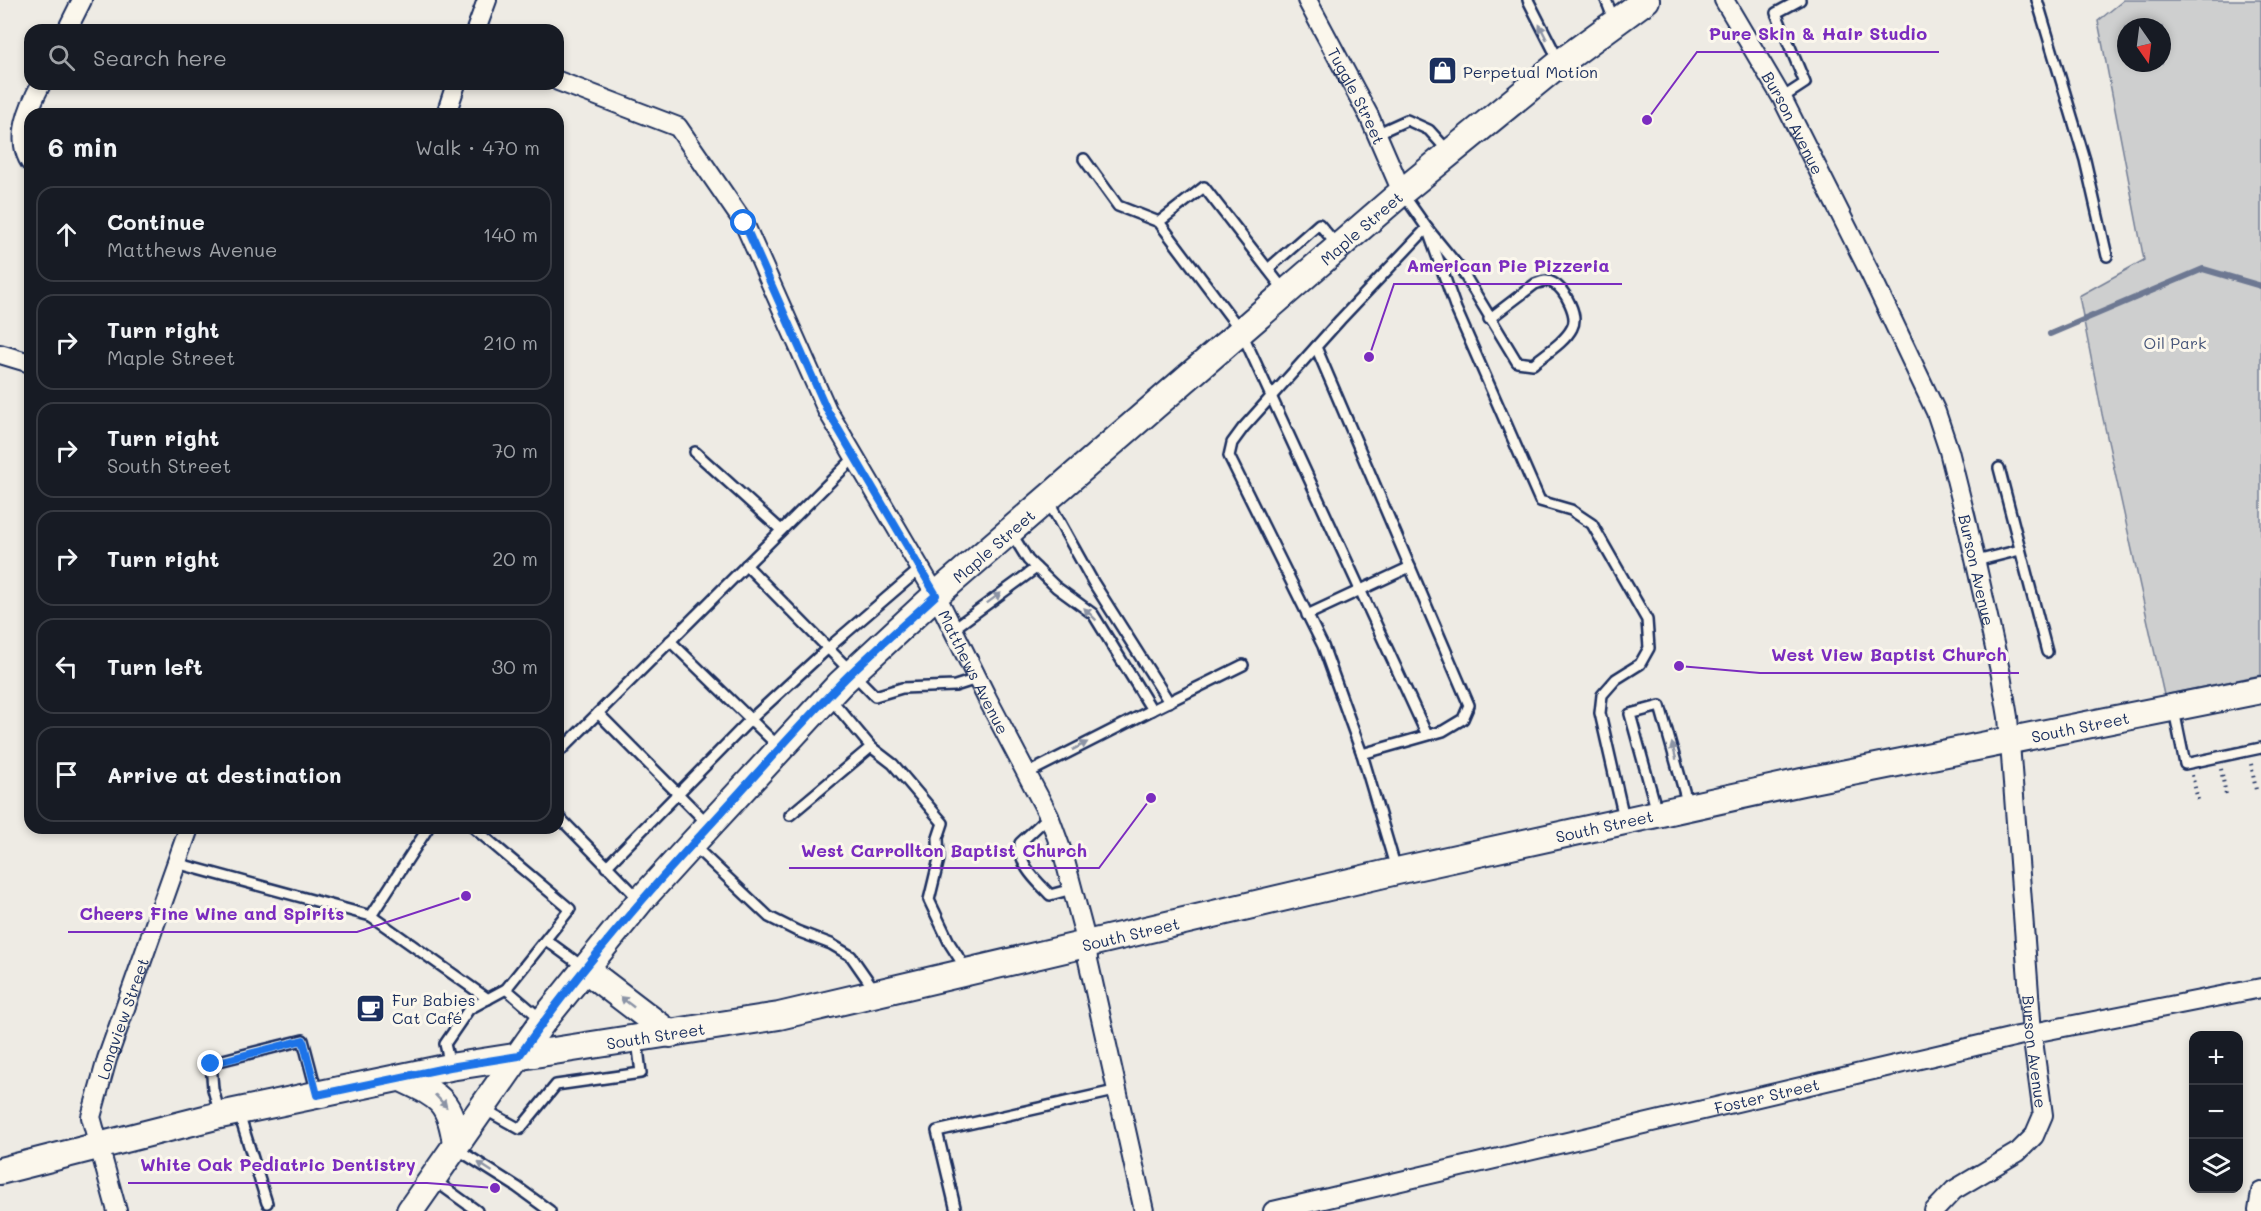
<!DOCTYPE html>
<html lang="en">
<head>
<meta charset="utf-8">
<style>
  body { margin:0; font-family:Mali,sans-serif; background:#242831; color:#f1f3f6 }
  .controls { position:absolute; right:18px; bottom:18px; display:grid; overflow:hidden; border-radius:12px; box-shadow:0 3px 9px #0003 }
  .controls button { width:54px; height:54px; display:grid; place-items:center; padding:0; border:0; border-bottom:2px solid #363941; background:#171b24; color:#f1f3f6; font:30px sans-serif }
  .compass { position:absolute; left:2117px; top:18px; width:54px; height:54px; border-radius:50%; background:#171b24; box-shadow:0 3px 9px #0003; rotate:166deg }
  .stop { position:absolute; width:18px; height:18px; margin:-14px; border:4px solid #1a73e8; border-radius:50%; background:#fff }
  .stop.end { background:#1a73e8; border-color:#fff; box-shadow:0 2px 6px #0008 }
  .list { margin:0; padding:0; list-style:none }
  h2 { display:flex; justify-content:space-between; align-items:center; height:78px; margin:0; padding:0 24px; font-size:26px }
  h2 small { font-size:20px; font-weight:400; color:#9ea1a6 }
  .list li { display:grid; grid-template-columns:39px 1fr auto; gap:18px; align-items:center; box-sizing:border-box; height:96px; margin:0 12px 12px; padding:0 12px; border:2px solid #363941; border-radius:18px }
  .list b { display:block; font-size:22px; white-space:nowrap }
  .list p { margin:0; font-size:20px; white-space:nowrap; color:#9ea1a6 }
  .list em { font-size:20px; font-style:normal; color:#9ea1a6 }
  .icon { flex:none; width:33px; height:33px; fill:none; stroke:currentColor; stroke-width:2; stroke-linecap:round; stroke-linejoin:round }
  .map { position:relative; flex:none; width:2261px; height:1211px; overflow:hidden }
  .search { position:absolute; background:#171b24; box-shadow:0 3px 9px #0003; left:24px; top:24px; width:540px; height:66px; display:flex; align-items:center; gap:15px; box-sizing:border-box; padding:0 21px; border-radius:18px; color:#9ea1a6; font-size:22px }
  .panel { position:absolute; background:#171b24; box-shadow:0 3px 9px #0003; left:24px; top:108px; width:540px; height:726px; border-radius:18px }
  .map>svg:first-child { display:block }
</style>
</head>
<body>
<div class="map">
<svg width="2261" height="1211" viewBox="0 0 2261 1211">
  <rect width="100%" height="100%" fill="#eeebe4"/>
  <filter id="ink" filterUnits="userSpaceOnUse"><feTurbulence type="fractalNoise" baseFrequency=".0167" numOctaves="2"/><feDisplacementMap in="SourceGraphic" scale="12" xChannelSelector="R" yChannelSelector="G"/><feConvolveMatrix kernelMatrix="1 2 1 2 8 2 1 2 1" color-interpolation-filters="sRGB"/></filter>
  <g filter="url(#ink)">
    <path fill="#cecfcf" stroke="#747f96" stroke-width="1.5" fill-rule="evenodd" d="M2124,0h137v675l-97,20 -62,-281 -23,-118 65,-36 -46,-239zM2126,27h36v36h-36z"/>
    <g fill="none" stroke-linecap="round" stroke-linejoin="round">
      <polyline stroke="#6d7892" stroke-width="6" points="2050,334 2203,269 2261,286"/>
      <defs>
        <g id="lane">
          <polyline points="1528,0 1559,61"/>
          <polyline points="1606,0 1614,20"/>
          <polyline points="2037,0 2085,160 2107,256"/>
          <polyline points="1782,98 1805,83 1776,13 1800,0"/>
          <polyline points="1376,134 1407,120 1429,130 1449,152"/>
          <polyline points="1084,159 1118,206 1159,222"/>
          <polyline points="1403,194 1427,228 1456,309 1540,501 1571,510 1592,524 1647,620 1649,648 1640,664 1616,679 1602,695 1600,713 1624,818"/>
          <polyline points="1268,269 1319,224 1337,245"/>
          <polyline points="1284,290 1204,187 1159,222 1241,331 1427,735"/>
          <polyline points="1316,347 1469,705 1463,719 1443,731 1362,754"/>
          <polyline points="695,452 781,530"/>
          <polyline points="1999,468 2047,652"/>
          <polyline points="1048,501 1093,582 1169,702"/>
          <polyline points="1010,531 1028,560 1056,587 1093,614 1152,710 1028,773"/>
          <polyline points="1976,561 2020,550"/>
          <polyline points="746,565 875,696 902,688 955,686 977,679"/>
          <polyline points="1307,615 1410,567"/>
          <polyline points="953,629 1036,568"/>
          <polyline points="670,641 780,748"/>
          <polyline points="829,697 871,747 893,764 943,823 938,838 939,859 929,900 950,944 966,969"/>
          <polyline points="1152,710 1243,665"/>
          <polyline points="2174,710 2185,764 2261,748"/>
          <polyline points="598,713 708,824"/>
          <polyline points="558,753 854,458"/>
          <polyline points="1657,812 1630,714 1660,706 1688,805"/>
          <polyline points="790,815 871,747"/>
          <polyline points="558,816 639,899"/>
          <path d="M1049,816l-29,27c-1,23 15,36 30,52l22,-6"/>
          <polyline points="428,828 371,916 488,999"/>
          <polyline points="694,846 769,917 797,931 831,944 851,956 876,992"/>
          <polyline points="176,863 371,916"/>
          <polyline points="606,867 751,719 827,649 920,569"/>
          <path d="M1396,869l-34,-115 -39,-108 -94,-190 3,-13 11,-15 97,-108 87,-92 35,43 55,91 16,2c12,-10 32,-22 39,-36 7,-12 -7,-39 -19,-45 -6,-4 -12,-1 -18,1l-46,35"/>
          <polyline points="546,940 583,967"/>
          <polyline points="506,989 541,1019"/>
          <polyline points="450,1065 445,1044 469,1009 506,989 570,909 474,828"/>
          <polyline points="484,1109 520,1129 556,1085 641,1073 637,1040"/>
          <polyline points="239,1114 267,1203"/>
          <polyline points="220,1115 213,1089 211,1063 303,1040 317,1093"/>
          <polyline points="457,1149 517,1187 550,1211"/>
          <polyline points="434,1180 477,1211"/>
          <polyline points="956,1211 937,1131 1119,1090"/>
        </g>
        <g id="street">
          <path id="s1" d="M1307,0l62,116 33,76"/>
          <path id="s2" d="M1724,0l58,98 88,175 66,139 13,39 17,68 35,156 7,42 24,316 11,82 -9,21 -16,16 -64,38 -20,21"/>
          <polyline points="67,30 82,0"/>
          <polyline points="476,30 487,0"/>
          <path id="s3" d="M558,81l120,46 66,96 83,187 109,185 51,103 62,118 15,41 23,87 1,16 56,251"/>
          <polyline points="446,114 456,84"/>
          <path d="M30,162c-15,-24 -1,-55 11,-78"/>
          <polyline points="0,354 30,363"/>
          <path id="s4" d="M117,1211l-26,-94 16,-58 82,-231"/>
          <path id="s5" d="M1273,1211l745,-175 243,-48"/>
          <polyline points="2258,1211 2261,1192"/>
        </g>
        <g id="secondary">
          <polyline points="585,969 670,1034"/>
          <path d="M401,1078c38,18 49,21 55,66"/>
          <path id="s6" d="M0,1171l220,-56 230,-48 329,-51 618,-145 405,-89 459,-92"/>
          <path id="s7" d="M410,1211l133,-190 42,-52 56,-69 51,-56 148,-160 96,-89 466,-403 158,-129 86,-63"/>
        </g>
      </defs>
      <use href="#lane" stroke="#1b2f5e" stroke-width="14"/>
      <use href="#street" stroke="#1b2f5e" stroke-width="22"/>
      <use href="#secondary" stroke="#1b2f5e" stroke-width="30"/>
      <g stroke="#1b2f5e" stroke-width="4" stroke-dasharray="1.5 4.5" stroke-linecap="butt">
        <polyline points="2251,764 2256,790"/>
        <polyline points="2221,769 2226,795"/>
        <polyline points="2192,775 2198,800"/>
      </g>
      <use href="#lane" stroke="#fbf7ec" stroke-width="9"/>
      <use href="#street" stroke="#fbf7ec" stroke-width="18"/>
      <use href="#secondary" stroke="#fbf7ec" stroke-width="26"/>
    </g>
    <defs><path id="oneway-solid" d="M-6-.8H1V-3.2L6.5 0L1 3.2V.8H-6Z" transform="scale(1.5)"/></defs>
    <g fill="#8b93a5">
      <use href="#oneway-solid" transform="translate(1543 32) rotate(-116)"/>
      <use href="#oneway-solid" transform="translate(994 598) rotate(-37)"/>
      <use href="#oneway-solid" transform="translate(1090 614) rotate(-135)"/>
      <use href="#oneway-solid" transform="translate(1080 746) rotate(-27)"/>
      <use href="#oneway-solid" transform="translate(1674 751) rotate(-105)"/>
      <use href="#oneway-solid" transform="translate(627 1002) rotate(-142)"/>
      <use href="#oneway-solid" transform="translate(441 1101) rotate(47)"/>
      <use href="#oneway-solid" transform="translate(485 1167) rotate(-147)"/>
    </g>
  </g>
  <g fill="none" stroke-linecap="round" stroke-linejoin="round" filter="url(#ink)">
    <path stroke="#1a73e8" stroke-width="8" d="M211,1064l92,-24 14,55 133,-28 69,-11c57,-82 123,-158 191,-231 43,-47 85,-95 129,-140 31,-32 65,-60 97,-90l-109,-185 -83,-187"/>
  </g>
  <defs>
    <symbol id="shop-square" viewBox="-11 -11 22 22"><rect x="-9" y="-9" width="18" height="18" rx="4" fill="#1b2f5e" stroke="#fbf7ec"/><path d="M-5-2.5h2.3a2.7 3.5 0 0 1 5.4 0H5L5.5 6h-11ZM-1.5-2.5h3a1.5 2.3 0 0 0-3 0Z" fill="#fff"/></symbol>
    <symbol id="cafe-square" viewBox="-11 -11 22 22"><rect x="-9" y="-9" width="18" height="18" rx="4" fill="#1b2f5e" stroke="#fbf7ec"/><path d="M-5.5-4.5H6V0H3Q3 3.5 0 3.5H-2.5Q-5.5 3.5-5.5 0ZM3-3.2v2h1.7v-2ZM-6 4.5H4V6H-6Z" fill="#fff"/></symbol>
  </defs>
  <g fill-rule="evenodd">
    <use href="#shop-square" x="1426" y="54" width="33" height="33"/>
    <use href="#cafe-square" x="354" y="992" width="33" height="33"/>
  </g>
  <g text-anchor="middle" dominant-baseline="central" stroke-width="6" stroke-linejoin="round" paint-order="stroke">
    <g font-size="16" fill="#1b2f5e" stroke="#fbf7ec" text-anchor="start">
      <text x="1463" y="71">Perpetual Motion</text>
      <text x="392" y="999">Fur Babies<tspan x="392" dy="18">Cat Café</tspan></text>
    </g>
    <g font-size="16" fill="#1b2f5e" stroke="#fbf7ec">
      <text stroke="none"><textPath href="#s1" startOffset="108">Tuggle Street</textPath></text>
      <text stroke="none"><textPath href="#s2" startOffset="141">Burson Avenue</textPath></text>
      <text stroke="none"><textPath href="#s7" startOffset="1374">Maple Street</textPath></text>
      <text stroke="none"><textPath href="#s7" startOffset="888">Maple Street</textPath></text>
      <text stroke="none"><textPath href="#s2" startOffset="627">Burson Avenue</textPath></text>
      <text stroke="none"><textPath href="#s3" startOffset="750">Matthews Avenue</textPath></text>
      <text stroke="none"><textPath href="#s6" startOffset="2128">South Street</textPath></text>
      <text stroke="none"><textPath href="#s6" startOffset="1642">South Street</textPath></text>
      <text stroke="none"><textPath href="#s6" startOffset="1156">South Street</textPath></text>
      <text stroke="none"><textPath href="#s4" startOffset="201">Longview Street</textPath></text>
      <text stroke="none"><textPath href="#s6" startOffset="670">South Street</textPath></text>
      <text stroke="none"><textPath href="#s2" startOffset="1113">Burson Avenue</textPath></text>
      <text stroke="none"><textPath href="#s5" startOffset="507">Foster Street</textPath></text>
    </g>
    <g font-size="16" fill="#48577a" stroke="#fbf7ec">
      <text x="2175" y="342">Oil Park</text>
    </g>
  </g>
  <path fill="none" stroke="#7b2cbf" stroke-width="2" d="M1647 120L1697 52H1939M1369 357L1394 284H1622M1679 666L1760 673H2019M1151 798L1099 868H789M466 896L357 932H68M495 1188L427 1183H128"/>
  <g fill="#7b2cbf" stroke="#fbf7ec" stroke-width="2">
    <circle cx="1647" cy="120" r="6"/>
    <circle cx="1369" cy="357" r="6"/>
    <circle cx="1679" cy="666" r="6"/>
    <circle cx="1151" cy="798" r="6"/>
    <circle cx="466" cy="896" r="6"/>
    <circle cx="495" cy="1188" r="6"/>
  </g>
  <g font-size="18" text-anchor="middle" font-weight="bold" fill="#7b2cbf" stroke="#fbf7ec" stroke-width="6" stroke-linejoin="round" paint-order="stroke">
    <text x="1818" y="40">Pure Skin &amp; Hair Studio</text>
    <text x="1508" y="272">American Pie Pizzeria</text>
    <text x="1889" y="661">West View Baptist Church</text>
    <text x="944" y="857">West Carrollton Baptist Church</text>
    <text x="212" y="920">Cheers Fine Wine and Spirits</text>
    <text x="278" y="1171">White Oak Pediatric Dentistry</text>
  </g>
</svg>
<div class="controls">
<button>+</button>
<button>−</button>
<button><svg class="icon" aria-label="layers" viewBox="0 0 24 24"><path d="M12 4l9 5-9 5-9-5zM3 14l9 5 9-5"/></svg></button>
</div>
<svg class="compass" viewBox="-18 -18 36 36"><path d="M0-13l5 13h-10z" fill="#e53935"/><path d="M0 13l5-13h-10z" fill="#9ea1a6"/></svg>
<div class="stop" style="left:744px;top:223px"></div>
<div class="stop end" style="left:211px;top:1064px"></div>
<div class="search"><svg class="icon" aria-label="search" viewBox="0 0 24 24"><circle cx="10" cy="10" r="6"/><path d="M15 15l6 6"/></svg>Search here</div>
<section class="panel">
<h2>6 min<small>Walk · 470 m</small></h2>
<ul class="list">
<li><svg class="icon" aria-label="ahead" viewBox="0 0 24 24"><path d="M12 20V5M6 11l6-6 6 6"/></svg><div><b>Continue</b><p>Matthews Avenue</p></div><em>140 m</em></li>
<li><svg class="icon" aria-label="right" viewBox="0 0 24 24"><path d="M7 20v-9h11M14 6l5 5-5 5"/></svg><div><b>Turn right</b><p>Maple Street</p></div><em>210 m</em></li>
<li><svg class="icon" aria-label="right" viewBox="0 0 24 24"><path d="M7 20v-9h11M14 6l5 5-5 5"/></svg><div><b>Turn right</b><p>South Street</p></div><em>70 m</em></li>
<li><svg class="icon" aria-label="right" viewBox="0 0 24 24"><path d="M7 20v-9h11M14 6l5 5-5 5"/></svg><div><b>Turn right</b></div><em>20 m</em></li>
<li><svg class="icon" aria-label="left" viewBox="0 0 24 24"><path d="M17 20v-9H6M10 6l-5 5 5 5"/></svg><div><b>Turn left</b></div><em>30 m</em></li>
<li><svg class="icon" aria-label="arrive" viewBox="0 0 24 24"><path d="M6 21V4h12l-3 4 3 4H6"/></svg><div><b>Arrive at destination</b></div></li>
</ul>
</section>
</div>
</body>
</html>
